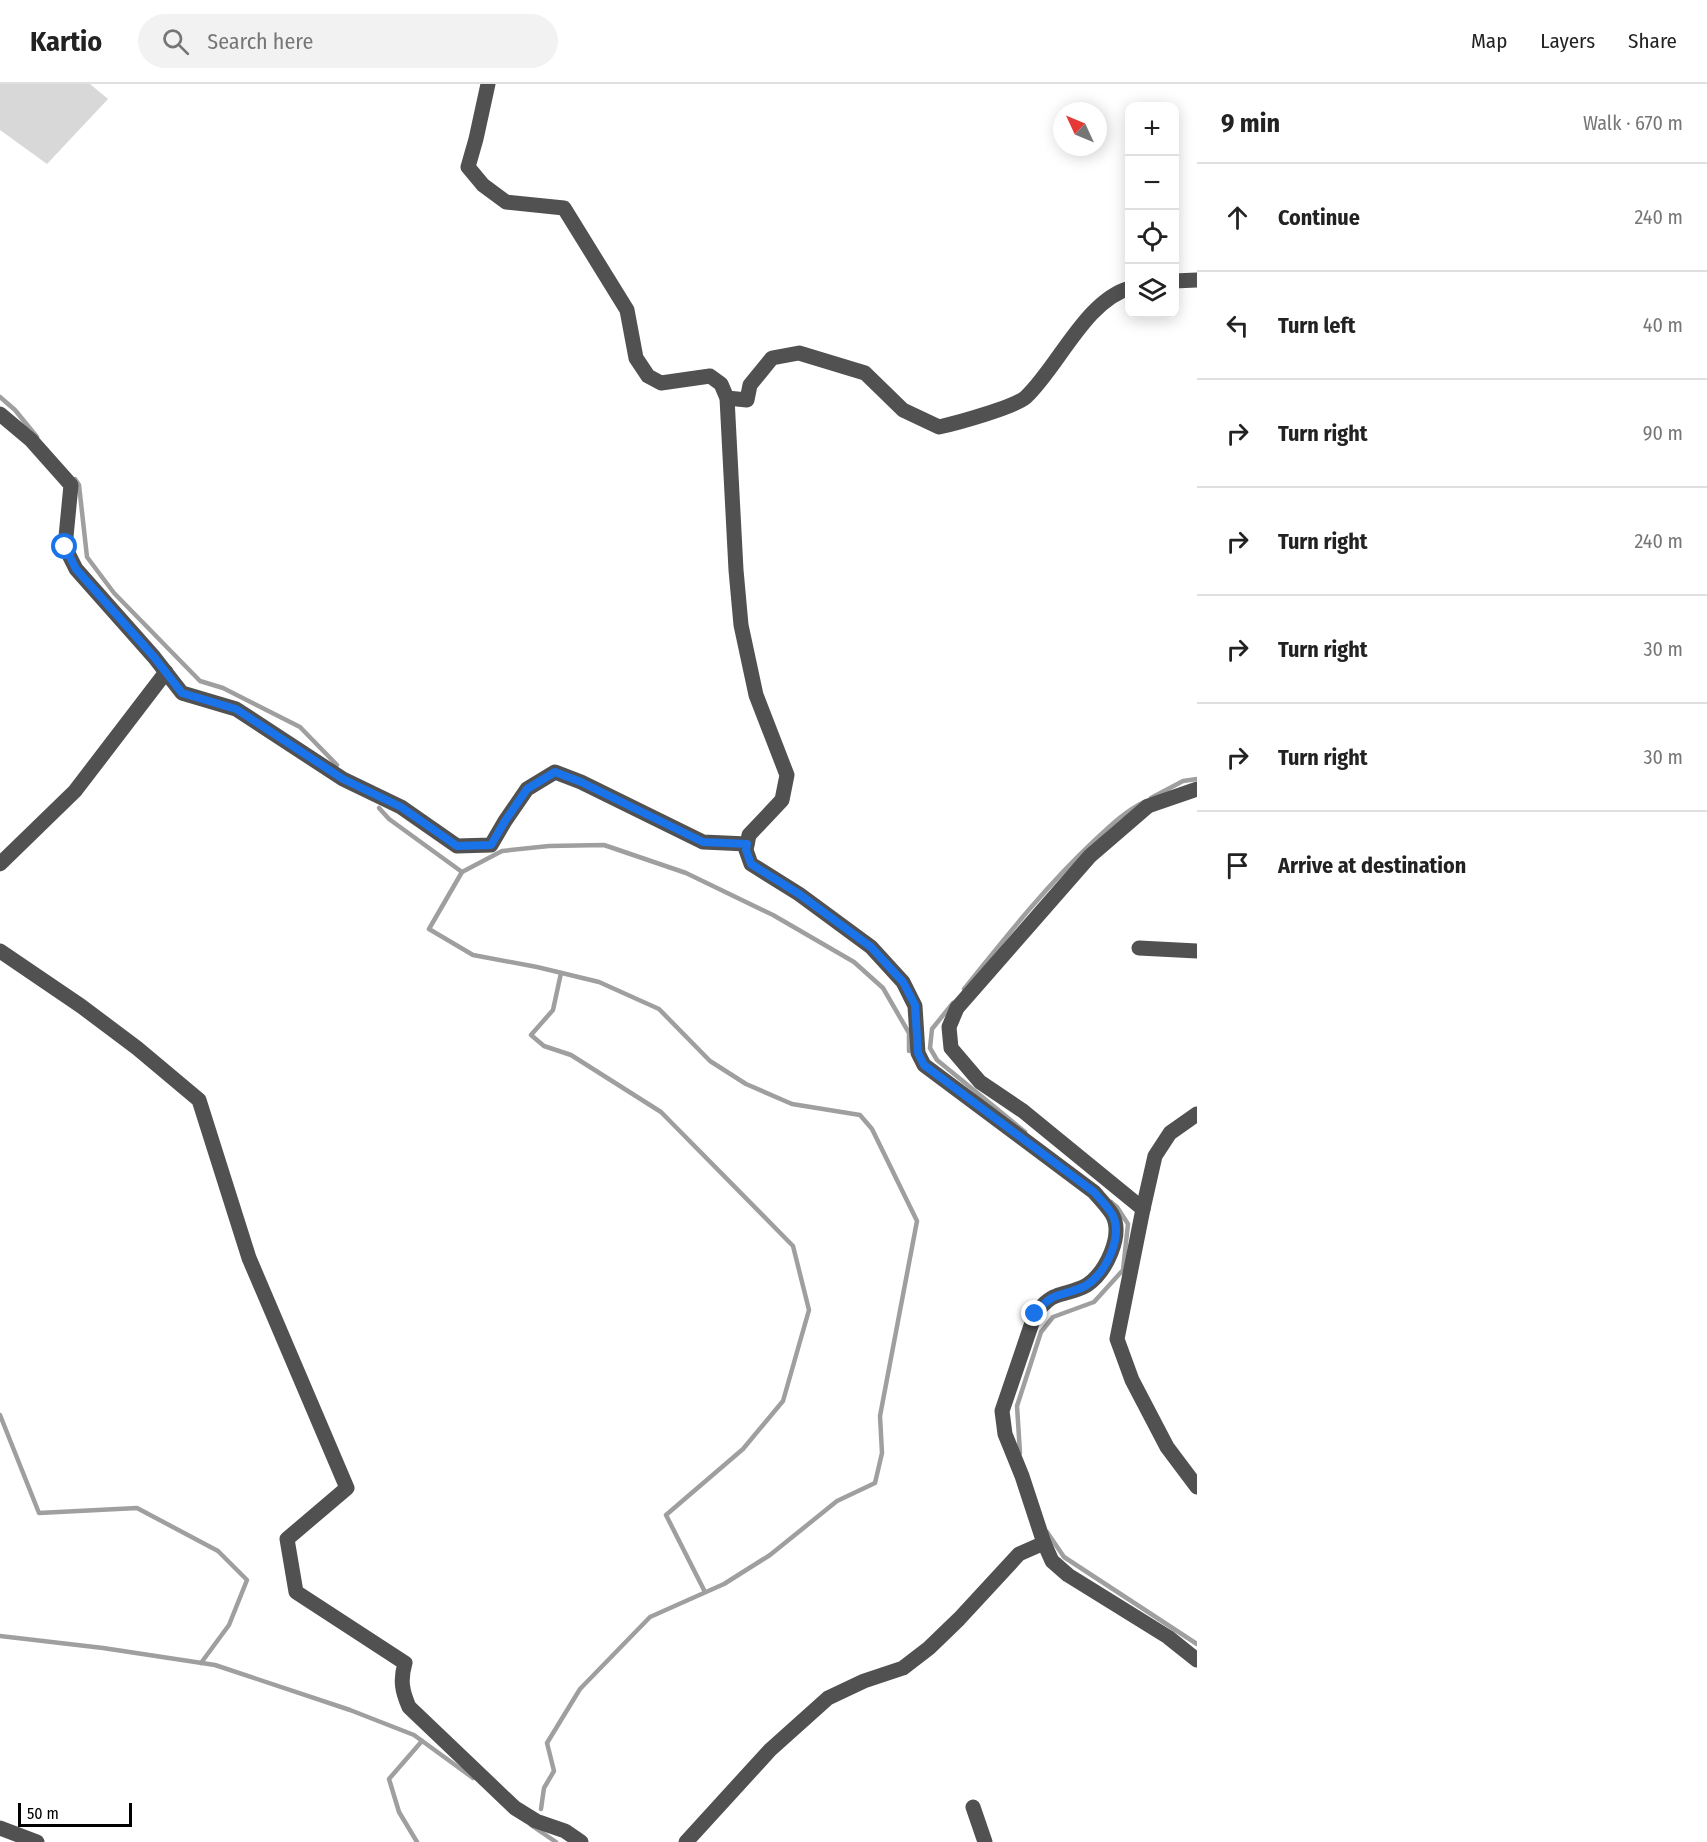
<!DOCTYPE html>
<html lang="en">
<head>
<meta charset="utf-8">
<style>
  body { margin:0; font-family:"Fira Sans Condensed",sans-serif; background:#f2f2f2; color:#222 }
  .controls { position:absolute; right:18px; top:18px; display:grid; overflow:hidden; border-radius:12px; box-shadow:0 3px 15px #0003 }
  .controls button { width:54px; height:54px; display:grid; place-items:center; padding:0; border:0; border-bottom:2px solid #e0e0e0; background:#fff; color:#222; font:30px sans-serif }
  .compass { position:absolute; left:1053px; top:18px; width:54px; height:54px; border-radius:50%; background:#fff; box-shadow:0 3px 15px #0003; rotate:314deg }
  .scale { position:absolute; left:18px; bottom:15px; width:114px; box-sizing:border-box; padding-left:6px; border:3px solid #000; border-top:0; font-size:16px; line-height:21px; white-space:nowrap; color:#000; -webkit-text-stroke:4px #fff; paint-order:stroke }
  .stop { position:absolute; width:18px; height:18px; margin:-14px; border:4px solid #1a73e8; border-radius:50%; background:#fff }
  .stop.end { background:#1a73e8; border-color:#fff; box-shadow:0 2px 6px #0008 }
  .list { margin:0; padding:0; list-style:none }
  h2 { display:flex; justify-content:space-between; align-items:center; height:78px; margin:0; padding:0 24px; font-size:26px }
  h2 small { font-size:20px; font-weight:400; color:#767676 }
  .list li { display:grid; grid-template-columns:39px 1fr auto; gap:18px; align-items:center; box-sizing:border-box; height:108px; padding:0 24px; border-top:2px solid #e0e0e0 }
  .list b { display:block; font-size:22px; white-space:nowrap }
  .list em { font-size:20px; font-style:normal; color:#767676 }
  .icon { flex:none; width:33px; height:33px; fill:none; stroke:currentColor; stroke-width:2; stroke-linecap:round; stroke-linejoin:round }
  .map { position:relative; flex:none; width:1197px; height:1758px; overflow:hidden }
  header { display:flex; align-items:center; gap:36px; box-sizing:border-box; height:84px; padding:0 30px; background:#fff; border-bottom:2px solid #e0e0e0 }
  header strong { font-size:28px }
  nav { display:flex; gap:33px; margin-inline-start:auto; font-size:21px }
  .search { width:420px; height:54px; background:#f2f2f2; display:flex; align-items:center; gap:15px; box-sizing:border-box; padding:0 21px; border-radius:33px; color:#767676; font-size:22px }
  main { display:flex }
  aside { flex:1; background:#fff }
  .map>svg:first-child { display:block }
</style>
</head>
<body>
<header>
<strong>Kartio</strong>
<div class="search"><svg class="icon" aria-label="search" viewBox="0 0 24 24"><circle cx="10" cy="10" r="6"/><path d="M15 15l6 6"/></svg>Search here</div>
<nav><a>Map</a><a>Layers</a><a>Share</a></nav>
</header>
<main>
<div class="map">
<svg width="1197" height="1758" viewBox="0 0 1197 1758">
  <rect width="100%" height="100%" fill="#fff"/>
  <polygon fill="#d8d8d8" points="0,0 90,0 108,15 47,80 0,46"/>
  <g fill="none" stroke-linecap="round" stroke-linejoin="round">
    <g stroke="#9f9f9f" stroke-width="4.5">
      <polyline points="0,313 15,326 37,353"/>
      <polyline points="75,395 79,401 87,473 114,509 200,597 223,604 300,643 337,681"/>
      <polyline points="1151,714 1183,697 1197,695"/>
      <polyline points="379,724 389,735 462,788"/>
      <polyline points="561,889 553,926 531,951 544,962 571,971 661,1028 793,1162 809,1226 783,1317 743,1365 666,1431 705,1508"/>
      <path d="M964,905c41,-51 82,-103 130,-148 16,-15 30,-29 50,-39"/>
      <polyline points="953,919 932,945 930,964 937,976 1025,1048"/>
      <polyline points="0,1331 39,1429 137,1424 218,1467 247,1496 229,1541 201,1579"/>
      <polyline points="1020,1369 1017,1322 1041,1248 1053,1233 1094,1218 1123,1186 1128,1140 1117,1123 1111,1118"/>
      <polyline points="1047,1448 1064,1473 1197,1560"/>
      <polyline points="0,1552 103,1564 215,1581 350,1626 414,1651 473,1694"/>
      <polyline points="541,1725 544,1704 554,1687 547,1659 580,1605 650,1533 724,1500 770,1471 837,1417 875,1399 882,1369 880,1332 917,1137 872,1045 860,1031 792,1020 746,1000 710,977 659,925 599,898 537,883 473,871 429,845 462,788 502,767 549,762 604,761 686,789 773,831 854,878 883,904 909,949 909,967"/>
      <polyline points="531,1741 556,1758"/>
      <polyline points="417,1758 399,1728 389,1695 422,1657"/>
    </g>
    <g stroke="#515151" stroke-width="15">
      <path d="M488,0l-12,55 -8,28 15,18 23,17 58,6 63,102 9,48 12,18 13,7 49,-7 11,8 6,14 9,172 5,55 15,70 31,80 -5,25 -33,35 -3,15 5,14 48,30 72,53 32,35 12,24 3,47 6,12 170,127c6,7 13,14 18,22 12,21 -6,58 -25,71 -10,6 -20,7 -31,11 -9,3 -15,11 -21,18l-33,97 3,23 17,42 22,67 -25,11 -60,65 -30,29 -26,20 -39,13 -36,17 -58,52 -84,92"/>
      <polyline points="1174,197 1197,196"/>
      <path d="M727,314l20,2 3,-15 22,-27 27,-5 66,20 38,37 36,17c18,-4 76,-20 87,-30 32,-30 60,-97 104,-109"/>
      <polyline points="0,330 31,356 71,401 65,463 76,485 154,573 182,609 236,625 343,695 401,723 457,762 491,761 505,737 527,705 555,688 581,698 703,758 747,760"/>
      <polyline points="1197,705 1148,722 1090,772 957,924 949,943 951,964 980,998 1023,1027 1143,1125 1117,1255 1132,1296 1167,1363 1197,1403"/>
      <polyline points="0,780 75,707 166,588"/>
      <polyline points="1139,864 1197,867"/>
      <path d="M0,867l81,55 56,42 62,52 50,158 98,230 -60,51 9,53 109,71c-5,17 -3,28 4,44l106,101 21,13 29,10 16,11"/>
      <polyline points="1143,1125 1155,1072 1170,1049 1197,1030"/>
      <polyline points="1044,1459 1052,1477 1068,1491 1168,1553 1197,1576"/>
      <polyline points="973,1723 985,1758"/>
      <polyline points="0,1744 37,1758"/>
    </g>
  </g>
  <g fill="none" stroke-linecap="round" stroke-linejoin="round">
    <path stroke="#1a73e8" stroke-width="8" d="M65,463l11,22 78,88 28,36 54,16 107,70 58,28 56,39 34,-1 14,-24 22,-32 28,-17 26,10 122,60 44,2 -1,6 5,14 48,30 72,53 32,35 12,23 3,48 6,12 170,127c6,7 13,14 18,22 12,22 -6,58 -25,71 -10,6 -20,7 -31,11 -9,3 -15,11 -21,18"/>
  </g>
</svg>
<div class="controls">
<button>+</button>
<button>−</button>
<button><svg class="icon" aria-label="locate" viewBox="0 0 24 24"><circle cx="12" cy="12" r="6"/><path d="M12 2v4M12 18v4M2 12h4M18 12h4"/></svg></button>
<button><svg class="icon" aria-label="layers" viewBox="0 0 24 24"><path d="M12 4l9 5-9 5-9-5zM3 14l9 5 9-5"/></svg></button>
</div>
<svg class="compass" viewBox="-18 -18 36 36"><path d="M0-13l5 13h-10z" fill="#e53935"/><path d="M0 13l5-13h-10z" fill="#767676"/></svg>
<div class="scale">50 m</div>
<div class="stop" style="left:65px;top:463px"></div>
<div class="stop end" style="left:1035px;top:1230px"></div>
</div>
<aside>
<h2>9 min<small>Walk · 670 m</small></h2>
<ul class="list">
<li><svg class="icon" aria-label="ahead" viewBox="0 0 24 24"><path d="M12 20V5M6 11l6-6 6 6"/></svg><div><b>Continue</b></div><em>240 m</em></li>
<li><svg class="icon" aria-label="left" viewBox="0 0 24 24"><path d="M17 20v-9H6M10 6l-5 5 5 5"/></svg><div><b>Turn left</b></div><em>40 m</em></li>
<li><svg class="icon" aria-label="right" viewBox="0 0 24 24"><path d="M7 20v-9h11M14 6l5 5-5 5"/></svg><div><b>Turn right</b></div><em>90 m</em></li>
<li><svg class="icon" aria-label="right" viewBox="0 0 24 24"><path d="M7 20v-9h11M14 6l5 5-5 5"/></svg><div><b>Turn right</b></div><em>240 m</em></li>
<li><svg class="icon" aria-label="right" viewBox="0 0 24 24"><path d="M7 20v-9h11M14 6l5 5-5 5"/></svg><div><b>Turn right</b></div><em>30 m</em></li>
<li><svg class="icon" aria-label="right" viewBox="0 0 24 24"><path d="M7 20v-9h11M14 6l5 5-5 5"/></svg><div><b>Turn right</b></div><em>30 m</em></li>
<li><svg class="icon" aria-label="arrive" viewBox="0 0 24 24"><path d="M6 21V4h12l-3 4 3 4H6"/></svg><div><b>Arrive at destination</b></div></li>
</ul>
</aside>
</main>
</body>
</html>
